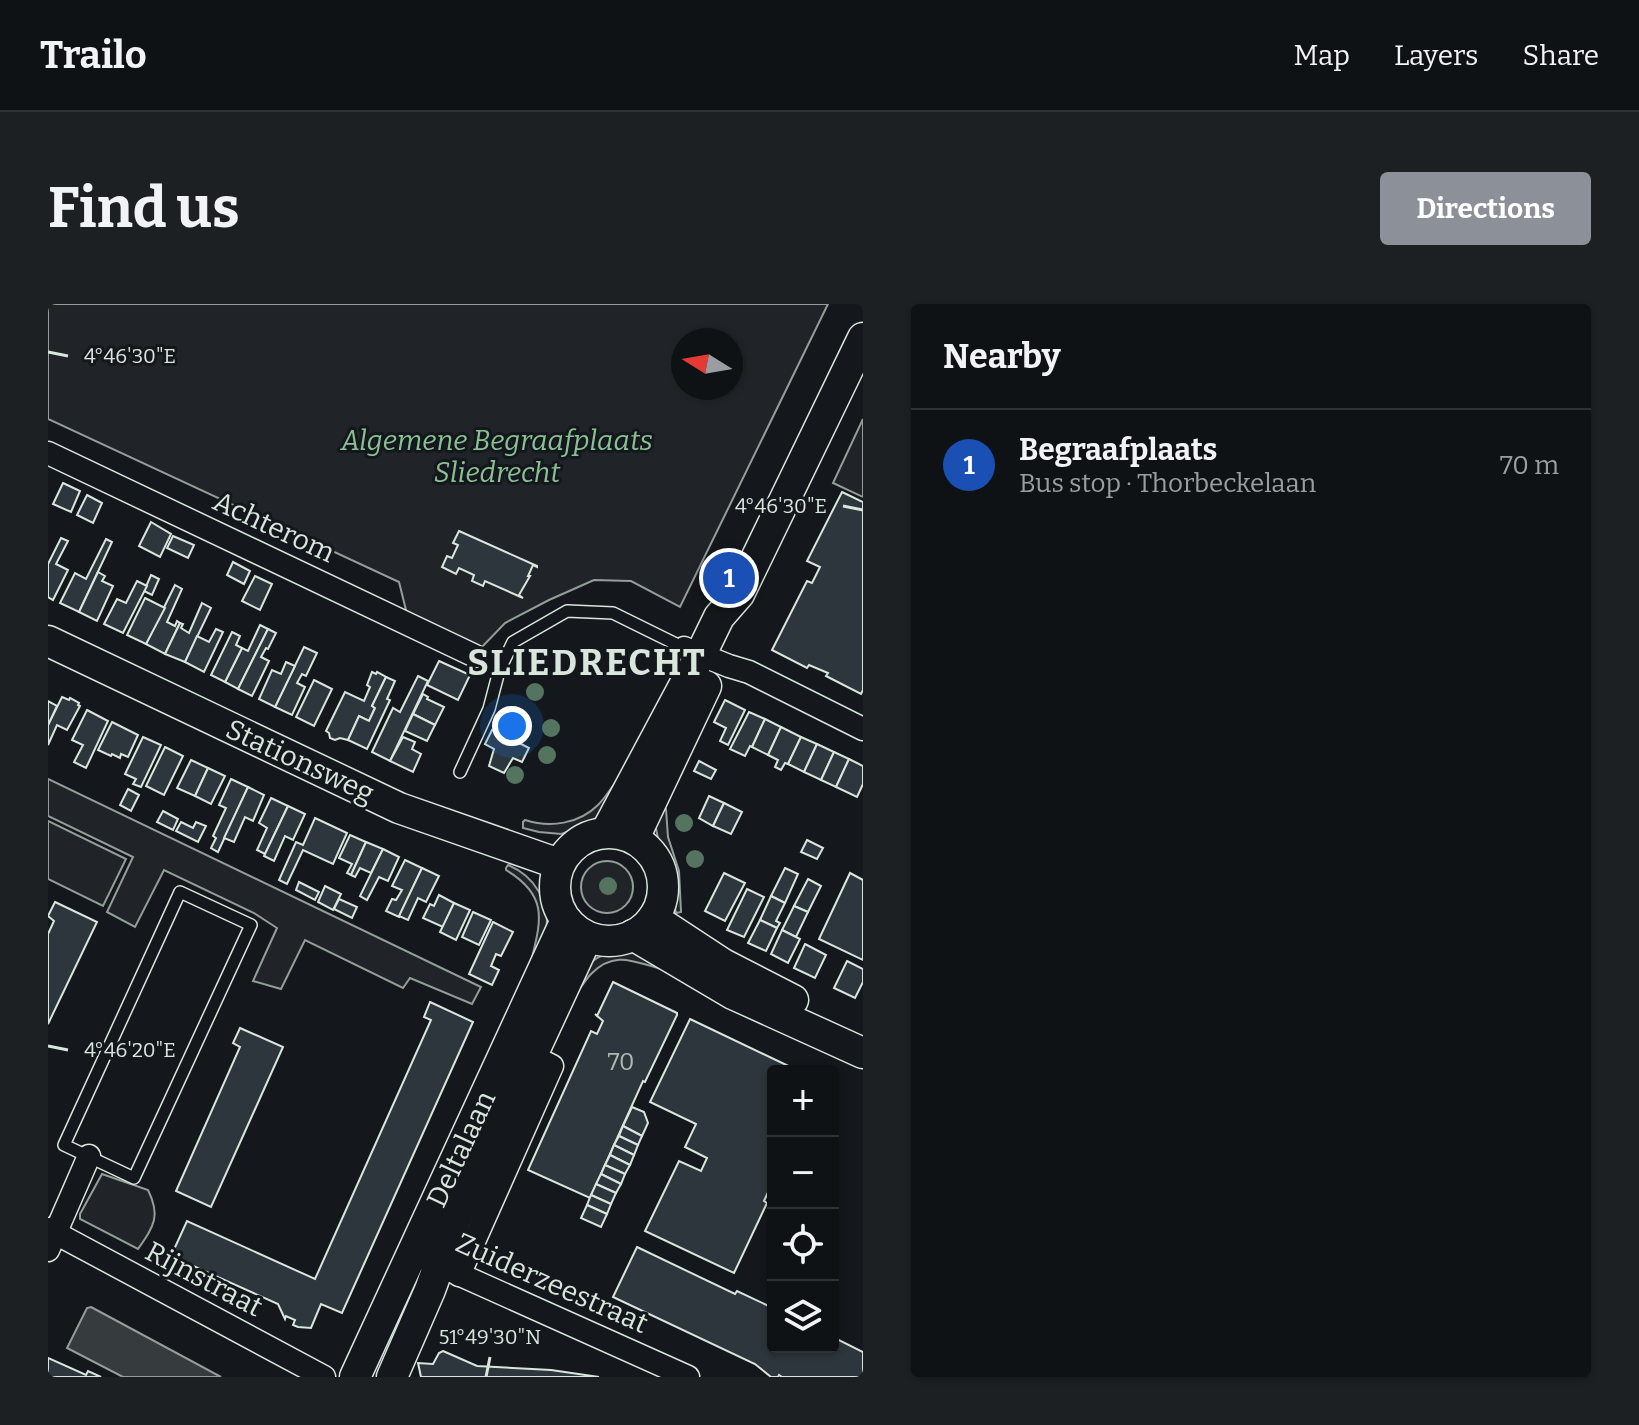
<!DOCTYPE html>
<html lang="en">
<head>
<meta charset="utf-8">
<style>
  body { margin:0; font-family:Bitter,serif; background:#1d2022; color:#f1f3f6 }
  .controls { position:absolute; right:24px; bottom:24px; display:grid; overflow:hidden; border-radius:8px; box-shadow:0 2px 6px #0004 }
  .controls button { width:72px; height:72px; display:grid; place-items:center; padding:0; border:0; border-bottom:2px solid #2f3234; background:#0f1215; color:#f1f3f6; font:40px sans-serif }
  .compass { position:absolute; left:623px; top:24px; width:72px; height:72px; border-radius:50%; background:#0f1215; box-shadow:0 2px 6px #0004; rotate:281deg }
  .you { position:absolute; left:464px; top:422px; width:28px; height:28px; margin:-20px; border:6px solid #fff; border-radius:50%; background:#1a73e8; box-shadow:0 0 0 12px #1a73e833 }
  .badge { display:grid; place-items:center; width:52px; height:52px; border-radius:50%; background:#8c9099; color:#fff; font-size:26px; font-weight:700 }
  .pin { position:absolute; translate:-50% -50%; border:4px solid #fff; box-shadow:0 2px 8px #0006 }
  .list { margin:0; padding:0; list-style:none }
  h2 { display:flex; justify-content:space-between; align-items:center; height:104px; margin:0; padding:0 32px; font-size:34px }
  h2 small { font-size:26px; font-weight:400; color:#9b9ea0 }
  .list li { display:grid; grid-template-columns:52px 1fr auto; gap:24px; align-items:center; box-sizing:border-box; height:112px; padding:0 32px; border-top:2px solid #2f3234 }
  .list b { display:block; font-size:30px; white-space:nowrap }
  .list p { margin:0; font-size:26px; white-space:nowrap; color:#9b9ea0 }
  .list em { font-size:26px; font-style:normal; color:#9b9ea0 }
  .icon { flex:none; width:44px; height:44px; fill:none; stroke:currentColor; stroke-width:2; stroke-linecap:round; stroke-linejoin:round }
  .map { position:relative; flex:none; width:815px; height:1073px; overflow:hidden; border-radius:8px }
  header { display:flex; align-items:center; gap:48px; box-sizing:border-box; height:112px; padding:0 40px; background:#0f1215; border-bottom:2px solid #2f3234 }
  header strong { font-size:38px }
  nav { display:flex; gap:44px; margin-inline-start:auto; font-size:28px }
  .intro { display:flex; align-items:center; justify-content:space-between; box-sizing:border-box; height:192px; padding:0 48px }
  h1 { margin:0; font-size:56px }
  .button { padding:20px 36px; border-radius:8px; background:#8c9099; color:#fff; font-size:28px; font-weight:700 }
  main { display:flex; gap:48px; padding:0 48px }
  aside { flex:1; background:#0f1215; border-radius:8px; box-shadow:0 2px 6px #0004 }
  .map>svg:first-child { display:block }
</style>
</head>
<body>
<header>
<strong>Trailo</strong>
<nav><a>Map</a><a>Layers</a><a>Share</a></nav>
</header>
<div class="intro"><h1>Find us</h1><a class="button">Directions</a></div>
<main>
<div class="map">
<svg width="815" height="1073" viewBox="0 0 815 1073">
  <rect width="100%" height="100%" fill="#14181c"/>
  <g fill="#202428" stroke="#939e99" stroke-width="2" fill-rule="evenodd">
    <path d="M0,0h780l-148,303 -49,-26 -37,-1 -45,20 -44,23 -25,26 -73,-35 -8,-32 -351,-163zM635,36h48v48h-48z"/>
    <polygon points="815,115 815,193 785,179"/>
    <polygon points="0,475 433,683 424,700 362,674 355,684 257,636 233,685 205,677 229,624 206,609 116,566 87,623 59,608 85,553 0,512"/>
    <path d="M571,475l-18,37 -11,8 -29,10 -22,-2 -16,-4v-6l2,-2c25,8 54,4 73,-15 8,-8 13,-18 21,-26z"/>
    <polygon points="615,501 618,505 620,533 631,567 633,608 628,609 624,591 622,564 612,544 607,520"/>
    <polygon points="0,517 78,555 55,602 0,575"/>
    <circle cx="559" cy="583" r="26"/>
    <path d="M460,561c26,11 43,37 38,66 -2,12 -11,24 -16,35 10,-43 21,-69 -24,-96v-2z"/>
    <path d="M574,647l12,1 32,18c-28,-6 -50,-22 -75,4 -5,5 -8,11 -12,15 9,-27 13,-34 43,-38z"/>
    <path d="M54,870l46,16c13,26 6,36 -10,59l-58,-30v-5z"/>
  </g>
  <polygon fill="#363b3e" stroke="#939e99" stroke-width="2" points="43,1003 173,1073 75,1073 19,1044 39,1004"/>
  <g fill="#2c363c" stroke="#d8e6dc" stroke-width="2">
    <polygon points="15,179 32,187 23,208 5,200"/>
    <polygon points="794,188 815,198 815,386 813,390 778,372 780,369 761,361 759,364 724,346 759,277 764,279 772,263 759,257"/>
    <polygon points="39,191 54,199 45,219 29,211"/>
    <polygon points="103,218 123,230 112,253 91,242"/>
    <polygon points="411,227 489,262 489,263 485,261 480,272 482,272 471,291 475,294 437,277 435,282 424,277 426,271 411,264 408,270 394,263 399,252 404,254 410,241 405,239"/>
    <polygon points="125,232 146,241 140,254 119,244"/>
    <polygon points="13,234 20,237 8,260 20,266 5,296 0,293 0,260"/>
    <polygon points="58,235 64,238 31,308 12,299 27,269 38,275"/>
    <polygon points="185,258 202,267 196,280 179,271"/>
    <polygon points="50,268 57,272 54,277 65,282 49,317 31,308"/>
    <polygon points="103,271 111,275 104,291 96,287"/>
    <polygon points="207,272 224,280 212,306 194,297"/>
    <polygon points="89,277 99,282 75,329 56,320 69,295 78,299"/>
    <polygon points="127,281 134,285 119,318 127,322 129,317 132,319 117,350 98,340"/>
    <polygon points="97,294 117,304 98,340 79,331"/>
    <polygon points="154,299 163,304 137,358 117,350 132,319 135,320 133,324 141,329"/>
    <polygon points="212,321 220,325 190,385 177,378 194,344 200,347"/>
    <polygon points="168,325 175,328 156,368 137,358 149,332 161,338"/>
    <polygon points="220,325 228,329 220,345 218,344 213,353 221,357 204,392 190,385"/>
    <polygon points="184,328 192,332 188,341 194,344 177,378 163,371"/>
    <polygon points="256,343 269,349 258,372 254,370 249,379 257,383 244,411 227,403"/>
    <polygon points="391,357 422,371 410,396 379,381"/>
    <polygon points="238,358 247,362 227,403 211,395 224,366 233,370"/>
    <polygon points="324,368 328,370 329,368 338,373 324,402 327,404 321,417 311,412 300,436 292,434 287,436 282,434 281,429 278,427 297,388 316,397 322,383 319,381"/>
    <polygon points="370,372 380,377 342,457 324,448 345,404 352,408"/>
    <polygon points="338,373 347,377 339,395 342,396 319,445 300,436 311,412 321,417 327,404 324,402"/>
    <polygon points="266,376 284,385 266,422 248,413"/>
    <polygon points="375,390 380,393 379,395 396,403 387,421 365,410"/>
    <polygon points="14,393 21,396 22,394 31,399 30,401 32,402 19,426 9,421 0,441 0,421"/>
    <polygon points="677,396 697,406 680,441 672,437 678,424 666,418"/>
    <polygon points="0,397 9,402 0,421"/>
    <polygon points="39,406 60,417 38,464 26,458 35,441 24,436"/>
    <polygon points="701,408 717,415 704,443 702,442 697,452 682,445"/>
    <polygon points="365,410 387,421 379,437 357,427"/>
    <polygon points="717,415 733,423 720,451 704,443"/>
    <polygon points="467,416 475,420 476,426 474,431 476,432 473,440 481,444 474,458 465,454 456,469 441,462 446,445 437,440 444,426 453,430 456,423 459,424 461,419"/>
    <polygon points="64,418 90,431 80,453 73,450 72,454 64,450 63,452 50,446"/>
    <polygon points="733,423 753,433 740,460 737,459 733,466 727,463 730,456 720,451"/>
    <polygon points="95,433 113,441 93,483 85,480 88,475 77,470"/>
    <polygon points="355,433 367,438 364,445 373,450 365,468 342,457"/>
    <polygon points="753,433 769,440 756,468 740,460"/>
    <polygon points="769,440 786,448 773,476 756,468"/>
    <polygon points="117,443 135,452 116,491 98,482"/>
    <polygon points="786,448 801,455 788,483 773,476"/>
    <polygon points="801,455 815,462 815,480 809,493 788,483"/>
    <polygon points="143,456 160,464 147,492 129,484"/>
    <polygon points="651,457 668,466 663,475 646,467"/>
    <polygon points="160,464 177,472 163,500 147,492"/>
    <polygon points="183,475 200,483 170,548 163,544 168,534 165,532 178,504 171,501"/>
    <polygon points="200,483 216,491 205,517 197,513 186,538 176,534"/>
    <polygon points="80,485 91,491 83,507 72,501"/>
    <polygon points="661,492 676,499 665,522 651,514"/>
    <polygon points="223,494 240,502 217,550 209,546 219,524 211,519"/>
    <polygon points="676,499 694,508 683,530 665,522"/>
    <polygon points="240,502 257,510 245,536 237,532 226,557 216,552"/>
    <polygon points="115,507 130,515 125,526 109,518"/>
    <polygon points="267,514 299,529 285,560 255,546 239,580 231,576 248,538 255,541"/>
    <polygon points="133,518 145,524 148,518 158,522 150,538 128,527"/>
    <polygon points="302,531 318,538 303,571 299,569 304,560 291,554"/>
    <polygon points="759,536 775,544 769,555 753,548"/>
    <polygon points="318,538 335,545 323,569 312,564 307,573 303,571"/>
    <polygon points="335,545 351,553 340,577 331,573 319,596 312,592"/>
    <polygon points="357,556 374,564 351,613 338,607 344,595 348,596 354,586 344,582"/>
    <polygon points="374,564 391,572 378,598 370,594 360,616 351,612"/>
    <polygon points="737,564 750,570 737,599 723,592"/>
    <polygon points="676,569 697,579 677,617 657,607"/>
    <polygon points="802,569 815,576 815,656 771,635"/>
    <polygon points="760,575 773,582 760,608 746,602"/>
    <polygon points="251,578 271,588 267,596 248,586"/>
    <polygon points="277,582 293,590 285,606 270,598"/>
    <polygon points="699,585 716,593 696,633 679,626"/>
    <polygon points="391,591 406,599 395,623 375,614 382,600 386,602"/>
    <polygon points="723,592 737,599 728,617 732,619 729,624 712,616"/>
    <polygon points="291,595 309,603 304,614 286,605"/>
    <polygon points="7,598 49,618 0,720 0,630 6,617 0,612"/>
    <polygon points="406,599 422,606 408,636 392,628"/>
    <polygon points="746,602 760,608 748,633 734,626"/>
    <polygon points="425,608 443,616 431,641 414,633"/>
    <polygon points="712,616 729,624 718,647 700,639"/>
    <polygon points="445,618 465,628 453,652 448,650 443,662 451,666 444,681 421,670"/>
    <polygon points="734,626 752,635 740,659 723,650"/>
    <polygon points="757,640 778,651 767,674 746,664"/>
    <polygon points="799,657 815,665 815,678 807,694 786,684"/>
    <polygon points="565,678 629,709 629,711 597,778 595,777 542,894 480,866 543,727 549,730 555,717 547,710 549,712"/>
    <polygon points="382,698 425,718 294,1009 273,1000 263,1024 250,1023 245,1021 247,1016 238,1012 237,1015 230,1000 123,952 139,917 267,975 383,716 376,713"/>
    <polygon points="642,715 751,767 725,767 725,885 722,884 716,897 719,899 686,969 597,927 631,857 653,867 659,854 637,843 648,820 602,798"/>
    <polygon points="192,724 235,743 163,903 128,887 192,743 185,739"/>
    <polygon points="584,803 596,808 600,819 594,832 575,822"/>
    <polygon points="575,822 594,832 590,841 571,832"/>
    <polygon points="571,832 590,841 586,851 566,841"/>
    <polygon points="566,841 586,851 582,861 562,851"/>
    <polygon points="562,851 582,861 577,870 557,861"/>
    <polygon points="557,861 577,870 573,880 553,870"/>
    <polygon points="553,870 573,880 568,889 548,880"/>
    <polygon points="548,880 568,889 563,900 543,891"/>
    <polygon points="543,891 563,900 559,910 539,901"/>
    <polygon points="539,901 559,910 553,923 533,914"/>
    <polygon points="589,943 687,990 689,987 725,1004 725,1043 785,1043 785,1033 815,1048 815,1073 734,1073 731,1071 730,1073 723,1073 707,1060 565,993"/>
    <polygon points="395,1047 429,1062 503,1066 551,1073 373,1073 370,1059 385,1060 391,1049"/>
    <polygon points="0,1054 38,1071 40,1067 53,1073 0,1073"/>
  </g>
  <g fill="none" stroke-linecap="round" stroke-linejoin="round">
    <defs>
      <g id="lane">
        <polyline points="412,468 441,405 451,367 465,338 519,307 565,309 636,344"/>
        <polygon points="132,588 203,621 86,874 16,841"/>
      </g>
      <g id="street">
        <polyline points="0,149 427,352"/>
        <polyline points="636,344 681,362 701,368 815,425"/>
        <polyline points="0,925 276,1073"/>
        <polyline points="0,946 41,852"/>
        <polyline points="377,955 640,1073"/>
        <polyline points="411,971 504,762 484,752"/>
      </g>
      <g id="secondary">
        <polyline points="0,337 351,504 511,560"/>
        <polyline points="558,528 653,350 671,313 691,290 815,34"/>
        <circle cx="561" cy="583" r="54"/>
        <polyline points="586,534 658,382"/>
        <polyline points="605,614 675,660 745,696"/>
        <polyline points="585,631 685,690 815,749"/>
        <polyline points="307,1073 518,616"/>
        <polyline points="344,1073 382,986 407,917 539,633"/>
      </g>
    </defs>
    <use href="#lane" stroke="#d8e6dc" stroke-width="14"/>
    <use href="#street" stroke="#d8e6dc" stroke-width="25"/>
    <use href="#secondary" stroke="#d8e6dc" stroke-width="33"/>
    <use href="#lane" stroke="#14181c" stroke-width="11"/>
    <use href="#street" stroke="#14181c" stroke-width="22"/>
    <use href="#secondary" stroke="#14181c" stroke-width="30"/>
  </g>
  <g fill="#55745f">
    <circle cx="487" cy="388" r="9"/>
    <circle cx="503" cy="424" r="9"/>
    <circle cx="499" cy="451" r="9"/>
    <circle cx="467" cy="471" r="9"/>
    <circle cx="636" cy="519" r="9"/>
    <circle cx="647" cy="555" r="9"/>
    <circle cx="560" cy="582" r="9"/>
  </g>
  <path fill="none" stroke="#d8e6dc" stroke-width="3" d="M0,48l20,4M795,202l20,4M0,742l20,4M438,1073l4,-20"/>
  <g text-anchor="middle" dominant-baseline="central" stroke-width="6" stroke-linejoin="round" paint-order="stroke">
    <g font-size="24" fill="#adbab4">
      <text x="573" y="758">70</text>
    </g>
    <g font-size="28" font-style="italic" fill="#8ac095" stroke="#14181c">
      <text x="449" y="136">Algemene Begraafplaats<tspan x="449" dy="32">Sliedrecht</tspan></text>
    </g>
    <g font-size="28" fill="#d8e6dc" stroke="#14181c">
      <text transform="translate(226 223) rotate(25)">Achterom</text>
      <text transform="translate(252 457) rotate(25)">Stationsweg</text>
      <text transform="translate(413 845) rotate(-65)">Deltalaan</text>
      <text transform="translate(156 975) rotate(28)">Rijnstraat</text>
      <text transform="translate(504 979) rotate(24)">Zuiderzeestraat</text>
    </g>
    <g font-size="36" font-weight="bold" letter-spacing="2" fill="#d8e6dc" stroke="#14181c">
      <text x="539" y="359">SLIEDRECHT</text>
    </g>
  </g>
  <g font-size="20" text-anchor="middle" fill="#d8e6dc" stroke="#14181c" stroke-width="6" stroke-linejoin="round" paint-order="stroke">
    <text x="82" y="59">4°46'30"E</text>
    <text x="733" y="209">4°46'30"E</text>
    <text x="82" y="753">4°46'20"E</text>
    <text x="442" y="1040">51°49'30"N</text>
  </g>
</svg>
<div class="controls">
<button>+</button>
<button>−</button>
<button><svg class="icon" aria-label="locate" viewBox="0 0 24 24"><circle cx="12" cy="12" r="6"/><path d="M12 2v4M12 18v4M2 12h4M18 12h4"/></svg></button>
<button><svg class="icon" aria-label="layers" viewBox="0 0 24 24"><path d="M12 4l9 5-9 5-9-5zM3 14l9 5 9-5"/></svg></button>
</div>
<svg class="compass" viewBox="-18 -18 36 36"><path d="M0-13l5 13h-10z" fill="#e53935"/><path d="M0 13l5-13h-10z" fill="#9b9ea0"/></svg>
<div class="you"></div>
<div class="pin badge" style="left:681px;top:274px;background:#1a4fb4">1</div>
</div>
<aside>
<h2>Nearby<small></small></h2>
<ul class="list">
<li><span class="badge" style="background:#1a4fb4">1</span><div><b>Begraafplaats</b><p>Bus stop · Thorbeckelaan</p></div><em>70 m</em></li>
</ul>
</aside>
</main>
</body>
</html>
